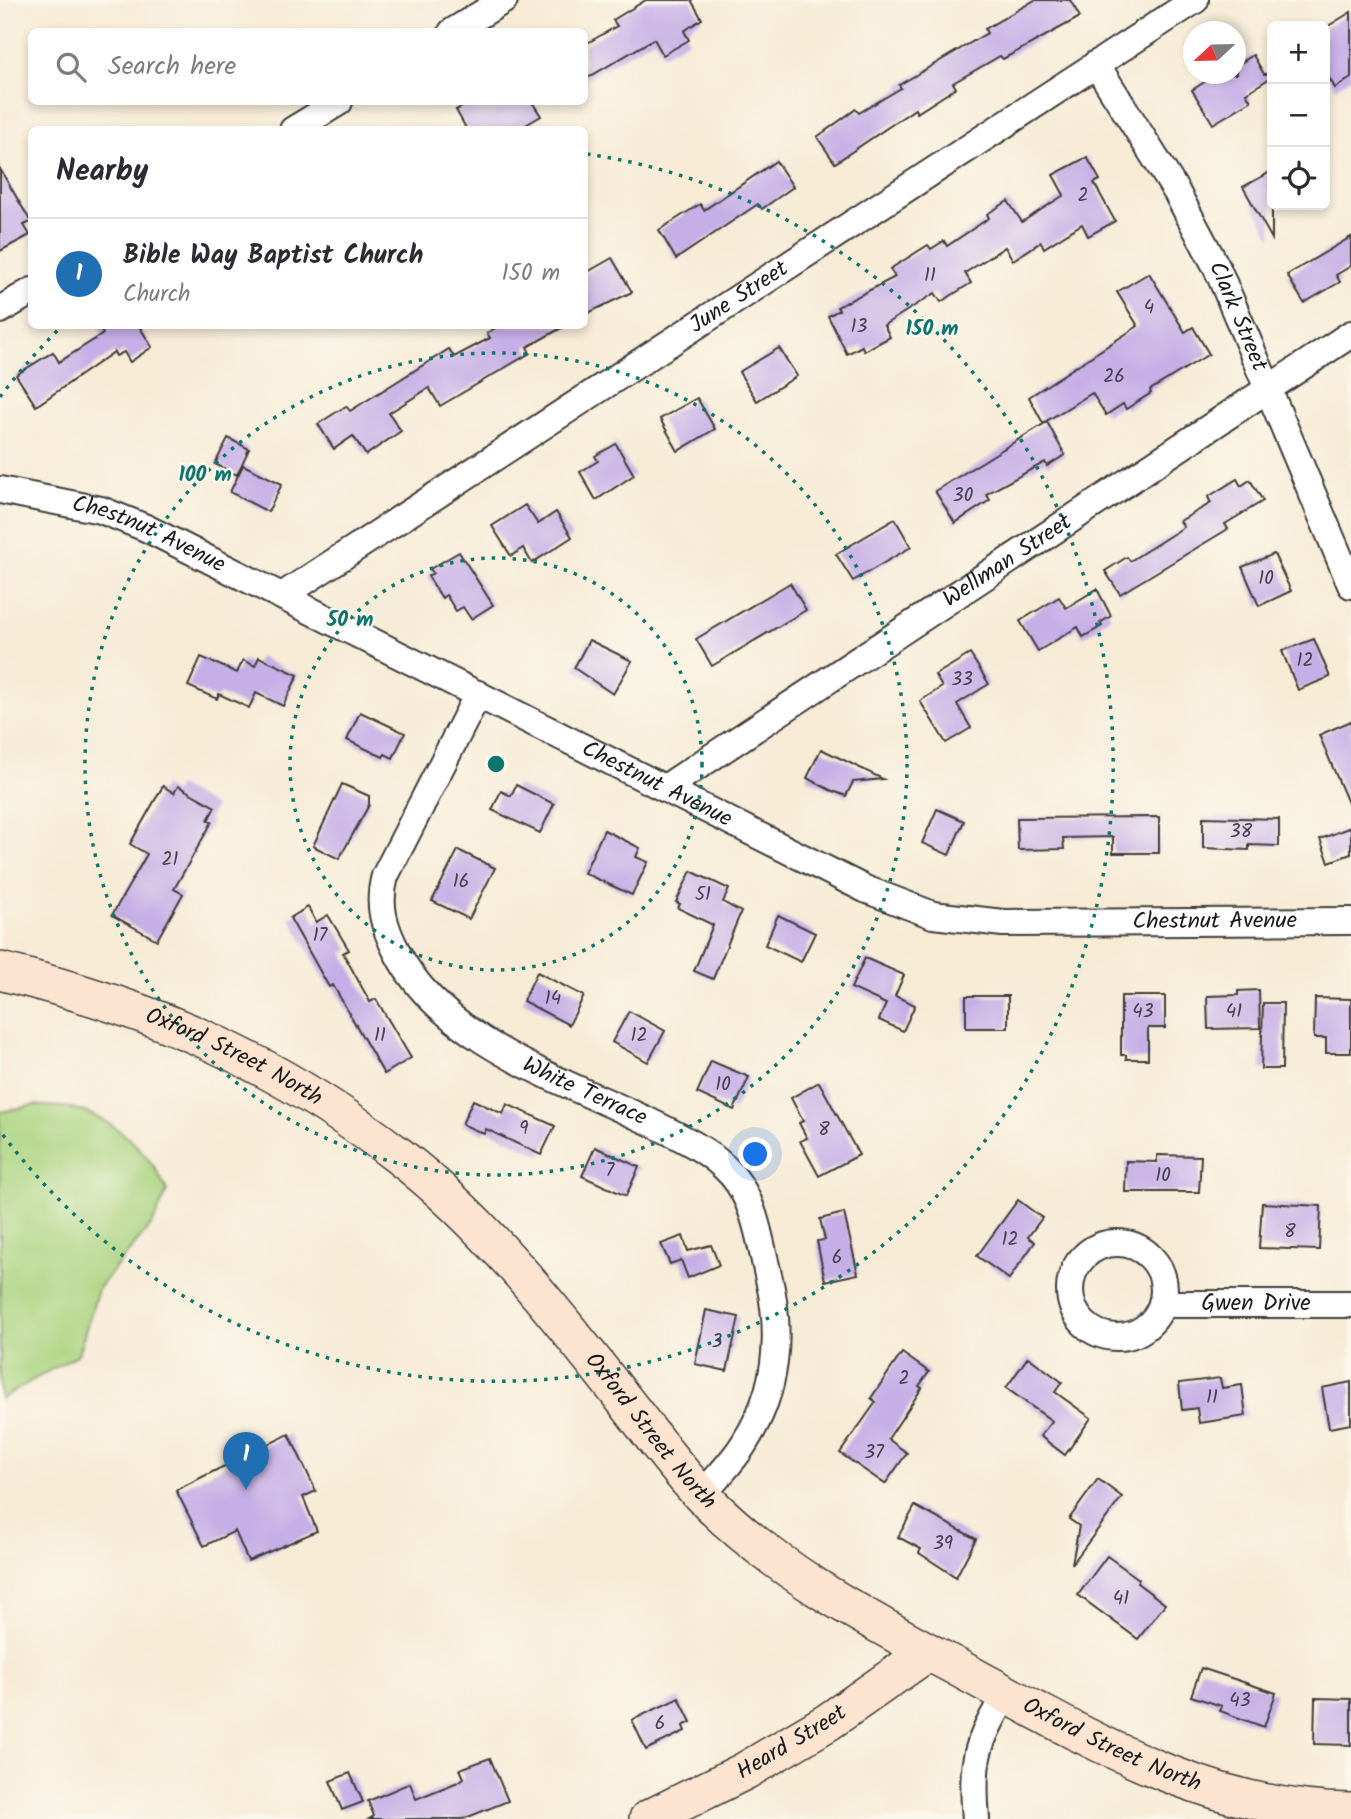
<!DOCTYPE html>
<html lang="en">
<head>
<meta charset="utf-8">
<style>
  body { margin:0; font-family:Kalam,sans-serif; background:#f7f7f7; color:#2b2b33 }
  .controls { position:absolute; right:21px; top:21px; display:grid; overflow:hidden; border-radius:10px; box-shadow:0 4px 10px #0003 }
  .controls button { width:63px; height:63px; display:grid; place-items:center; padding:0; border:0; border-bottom:2px solid #e1e1e2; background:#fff; color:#2b2b33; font:35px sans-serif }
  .compass { position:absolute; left:1183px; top:21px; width:63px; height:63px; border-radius:50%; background:#fff; box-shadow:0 4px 10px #0003; rotate:248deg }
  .you { position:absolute; left:756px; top:1155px; width:24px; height:24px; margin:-18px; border:5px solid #fff; border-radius:50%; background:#1a73e8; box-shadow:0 0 0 10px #1a73e833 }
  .badge { display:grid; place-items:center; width:46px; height:46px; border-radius:50%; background:#1f6fb2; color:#fff; font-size:23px; font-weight:700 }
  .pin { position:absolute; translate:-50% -58px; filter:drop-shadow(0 2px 4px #0008) }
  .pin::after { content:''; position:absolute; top:37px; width:24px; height:21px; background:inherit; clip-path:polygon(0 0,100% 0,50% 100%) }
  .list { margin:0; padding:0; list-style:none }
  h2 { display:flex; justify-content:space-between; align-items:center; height:91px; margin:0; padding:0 28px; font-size:30px }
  h2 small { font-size:23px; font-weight:400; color:#7c7c81 }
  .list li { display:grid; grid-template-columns:46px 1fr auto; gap:21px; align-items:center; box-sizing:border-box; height:112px; padding:0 28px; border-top:2px solid #e1e1e2 }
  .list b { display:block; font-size:26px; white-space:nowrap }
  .list p { margin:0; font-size:23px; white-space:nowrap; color:#7c7c81 }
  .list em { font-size:23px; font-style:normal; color:#7c7c81 }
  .icon { flex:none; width:38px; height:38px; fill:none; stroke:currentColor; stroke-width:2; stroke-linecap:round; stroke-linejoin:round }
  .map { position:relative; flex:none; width:1351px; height:1819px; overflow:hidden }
  .search { position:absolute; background:#fff; box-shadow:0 4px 10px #0003; left:28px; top:28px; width:560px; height:77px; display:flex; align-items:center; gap:18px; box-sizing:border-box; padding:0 24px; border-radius:10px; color:#7c7c81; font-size:26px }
  .panel { position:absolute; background:#fff; box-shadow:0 4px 10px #0003; left:28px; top:126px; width:560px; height:203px; border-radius:10px }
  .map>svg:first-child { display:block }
</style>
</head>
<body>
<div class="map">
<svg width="1351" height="1819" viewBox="0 0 1351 1819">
  <rect width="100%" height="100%" fill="#fbf7ec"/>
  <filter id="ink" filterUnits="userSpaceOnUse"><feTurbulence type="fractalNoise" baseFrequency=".0143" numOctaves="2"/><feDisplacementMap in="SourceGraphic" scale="14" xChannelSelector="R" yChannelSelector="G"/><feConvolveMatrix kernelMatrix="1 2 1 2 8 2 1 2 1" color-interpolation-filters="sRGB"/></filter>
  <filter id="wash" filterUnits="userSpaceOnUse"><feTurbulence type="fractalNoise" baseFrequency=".00686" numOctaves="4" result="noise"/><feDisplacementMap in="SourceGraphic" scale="28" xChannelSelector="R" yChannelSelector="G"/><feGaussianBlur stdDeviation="1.57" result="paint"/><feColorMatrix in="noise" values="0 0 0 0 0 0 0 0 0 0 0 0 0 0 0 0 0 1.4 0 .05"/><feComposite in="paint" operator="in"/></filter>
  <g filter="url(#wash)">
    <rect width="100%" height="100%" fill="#f7ebd6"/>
    <path fill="#aad37f" stroke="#63784e" stroke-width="2" d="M34,1105c15,2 34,1 48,6 37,12 70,44 85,80l-14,32 -54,64 -21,67 -78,45v-287z"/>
    <g id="blocks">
      <g fill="#c6aee6">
        <polygon points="646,0 691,0 702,19 684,31 689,40 663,55 654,39 584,80 584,45 617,26 613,20"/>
        <polygon points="1035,0 1070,0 1080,17 1003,59 1000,56 953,83 956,88 917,113 915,109 835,163 817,137 856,109 859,113 901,88 899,85 987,33 985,29"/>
        <polygon points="1351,12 1351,78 1335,88 1325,71 1325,28"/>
        <polygon points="1253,55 1264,74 1272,74 1272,77 1246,93 1251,101 1213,124 1192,90 1206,81 1201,74 1236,74 1236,66"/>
        <polygon points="471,102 532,102 541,116 517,130 467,130 456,110"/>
        <polygon points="1087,157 1100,180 1094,183 1115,221 1088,236 1082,224 1044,248 1041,242 1013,260 1005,247 965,273 971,283 941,302 935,293 884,325 890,337 864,351 862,346 847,354 828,316 839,310 837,307 895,277 890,269 928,245 931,249 944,241 947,246 989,218 987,214 1008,201 1022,222 1064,195 1053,175"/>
        <polygon points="776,161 793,187 762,209 758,204 676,259 659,230 700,204 704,210"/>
        <polygon points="0,169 31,222 24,225 30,235 0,251"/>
        <polygon points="1272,171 1272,239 1243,187"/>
        <polygon points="1351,237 1351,266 1336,275 1340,282 1304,303 1287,275"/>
        <polygon points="612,258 632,292 584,315 584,274"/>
        <polygon points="1149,273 1185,332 1193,327 1209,354 1150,390 1151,393 1126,409 1123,404 1106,415 1092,393 1043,423 1029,397 1138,326 1117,292"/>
        <polygon points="98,326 139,326 152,347 130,362 124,352 116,356 114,352 36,406 16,375 53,352 59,362 103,334"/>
        <polygon points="499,326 565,326 527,347 530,353 440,406 429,388 389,413 401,431 366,455 353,436 334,449 318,424 346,406 350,411 449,349 454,357 490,338 487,333"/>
        <polygon points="779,348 797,376 757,401 739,372"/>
        <polygon points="697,398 715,429 678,451 660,419"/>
        <polygon points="1047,422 1065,455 1047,466 1045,462 986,494 990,500 955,523 935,491"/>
        <polygon points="228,438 249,449 237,475 215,464"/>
        <polygon points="616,444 634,475 596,500 580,472 598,461 595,456"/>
        <polygon points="243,465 282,484 268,512 230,492"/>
        <polygon points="1237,479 1241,486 1250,480 1263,501 1225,524 1228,529 1120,594 1105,571 1127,557 1130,561 1184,527 1180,521 1211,503 1208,497"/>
        <polygon points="525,505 538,524 556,512 572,537 532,563 523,548 511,556 492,526"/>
        <polygon points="895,519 911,547 853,581 836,554"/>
        <polygon points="459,552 493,605 471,619 463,607 456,611 446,595 442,598 428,576 433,573 430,569"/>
        <polygon points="1274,554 1291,591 1259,606 1242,567"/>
        <polygon points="790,583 806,610 712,666 696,639"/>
        <polygon points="1097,589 1111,616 1100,623 1102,626 1083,637 1078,627 1038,651 1020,621 1059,597 1066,608"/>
        <polygon points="1314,639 1330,677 1298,690 1282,651"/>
        <polygon points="589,640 632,661 613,694 574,668"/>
        <polygon points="970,654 989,684 957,704 971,728 946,743 920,701 942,687 935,675"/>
        <polygon points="201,657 237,673 243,660 255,666 259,657 298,675 283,706 256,693 249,708 219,694 217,699 188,686"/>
        <polygon points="360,712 405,733 393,758 385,754 383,757 347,740"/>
        <polygon points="1351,721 1351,810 1319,735"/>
        <polygon points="821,749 883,779 853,782 846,796 830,790 807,778"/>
        <polygon points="342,784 369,796 369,805 339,859 313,846"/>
        <polygon points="516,785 554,804 540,833 492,810 501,791 511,796"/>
        <polygon points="163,786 174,793 178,786 215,807 208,820 212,822 174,889 183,894 157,940 112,915 147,854 130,844"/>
        <polygon points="937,809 964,821 949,855 922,843"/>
        <polygon points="1159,817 1159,853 1113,853 1113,837 1063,838 1064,849 1018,850 1017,818"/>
        <polygon points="1203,817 1279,819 1279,846 1249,845 1249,850 1203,848"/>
        <polygon points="1351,827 1351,854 1329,862 1320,839"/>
        <polygon points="604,830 640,848 636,857 648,862 632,895 584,873"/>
        <polygon points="458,850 495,868 469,919 432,901"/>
        <polygon points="691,871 729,889 723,902 741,912 713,979 694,971 713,925 678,908 680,904 676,902"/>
        <polygon points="308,907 316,922 328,915 349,950 343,953 370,1002 376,999 411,1058 384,1074 333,985 329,987 290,918"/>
        <polygon points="778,915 815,933 801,962 765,945"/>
        <polygon points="865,958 904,975 895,996 915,1005 903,1031 879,1020 886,1004 851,988"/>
        <polygon points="537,972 584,996 569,1025 523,1001"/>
        <polygon points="1259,990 1260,1028 1208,1029 1207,996 1238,995 1238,991"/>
        <rect x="966" y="996" width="42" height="32"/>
        <polygon points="1121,996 1165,996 1165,1028 1148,1028 1148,1059 1126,1059 1126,1055 1121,1055"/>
        <polygon points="1315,998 1351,999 1351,1053 1326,1053 1326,1038 1314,1038"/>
        <polygon points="1263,1003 1283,1003 1282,1069 1261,1069"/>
        <polygon points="629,1011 665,1031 648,1062 612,1042"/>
        <polygon points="711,1061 749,1077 734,1110 697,1093"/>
        <polygon points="819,1082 859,1155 819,1176 800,1141 807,1138 799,1123 803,1121 791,1098"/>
        <polygon points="473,1100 503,1114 507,1104 555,1126 541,1155 486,1129 484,1134 462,1124"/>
        <polygon points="595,1147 639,1167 626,1196 582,1176"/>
        <polygon points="1157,1155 1201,1156 1199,1192 1125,1192 1126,1161 1157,1162"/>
        <polygon points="1018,1200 1042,1218 1028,1237 1035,1242 1009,1279 977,1256"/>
        <polygon points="1262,1203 1321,1206 1319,1250 1259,1248"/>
        <polygon points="844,1213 858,1274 825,1281 817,1241 825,1240 820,1219"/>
        <polygon points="683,1236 688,1251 711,1245 719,1265 688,1278 681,1260 670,1264 661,1244"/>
        <polygon points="706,1310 739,1317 727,1371 695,1364"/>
        <polygon points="902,1353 929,1372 919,1386 922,1388 888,1439 907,1453 885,1484 840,1453 876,1402 871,1398"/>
        <polygon points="1028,1357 1062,1382 1055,1392 1091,1418 1065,1455 1040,1436 1052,1421 1006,1388"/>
        <polygon points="1220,1378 1222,1388 1242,1385 1246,1416 1199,1423 1197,1408 1182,1410 1179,1383"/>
        <polygon points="1351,1382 1351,1424 1329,1428 1322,1388"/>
        <polygon points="289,1434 316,1491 303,1497 317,1531 248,1561 235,1531 204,1546 176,1490"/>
        <polygon points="1098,1479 1122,1497 1072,1564 1079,1526 1069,1519"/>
        <polygon points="915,1506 976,1539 956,1577 919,1553 921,1549 898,1537"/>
        <polygon points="1107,1556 1139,1579 1137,1583 1165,1604 1138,1639 1078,1595"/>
        <polygon points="1201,1668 1276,1693 1264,1727 1220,1711 1222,1706 1191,1696"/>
        <polygon points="679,1698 691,1722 683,1726 685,1731 646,1750 632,1720"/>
        <polygon points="1315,1698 1351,1699 1351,1745 1314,1744"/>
        <polygon points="490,1758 508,1801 463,1819 369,1819 374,1816 368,1801 410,1783 416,1799 458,1782 464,1778 460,1769"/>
        <polygon points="350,1773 363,1802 342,1810 330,1781"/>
      </g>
    </g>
  </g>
  <g filter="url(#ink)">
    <use href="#blocks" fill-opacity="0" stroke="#3d3b38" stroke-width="2"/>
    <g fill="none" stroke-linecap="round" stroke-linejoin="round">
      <defs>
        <g id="street">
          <polyline points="452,32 504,0"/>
          <path id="s1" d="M1096,64l80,127 41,77 134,317"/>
          <polyline points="293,130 339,102"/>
          <polyline points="0,310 32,291"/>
          <path id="s2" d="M0,490l101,20 45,18 719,361 68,26 70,8 348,-2"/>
          <path id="s3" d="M282,596l913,-596"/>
          <path id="s4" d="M478,694l-93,182c-8,29 -1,51 12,76 45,89 165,128 251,169 30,15 61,28 84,54 24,28 28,68 37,104 13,56 8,113 -24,163 -11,19 -29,36 -43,53"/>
          <path id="s5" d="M665,788l686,-454"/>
          <circle cx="1117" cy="1290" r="47"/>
          <path id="s6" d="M1162,1304h189"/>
          <path d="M976,1819c-5,-60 0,-74 30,-125"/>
        </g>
        <g id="secondary">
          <path id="s7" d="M0,971c153,38 272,88 399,185 86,66 155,155 222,240 27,34 53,71 83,102 75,76 166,122 258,172 123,67 246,141 389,142"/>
          <path id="s8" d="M648,1819l97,-48 83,-49 100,-70"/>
        </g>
      </defs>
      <use href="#street" stroke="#3d3b38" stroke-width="30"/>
      <use href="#secondary" stroke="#3d3b38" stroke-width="40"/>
      <use href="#street" stroke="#fff" stroke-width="26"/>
      <use href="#secondary" stroke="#fde4d1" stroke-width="37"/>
    </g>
  </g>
  <g fill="none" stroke="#0f766e" stroke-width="3.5" stroke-dasharray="3.5 7">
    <circle cx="496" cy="764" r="206"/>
    <circle cx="496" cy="764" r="411"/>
    <path d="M0 397A617 617 0 0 1 60 328M587 154A617 617 0 1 1 0 1131"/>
  </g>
  <g text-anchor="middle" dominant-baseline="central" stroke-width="5" stroke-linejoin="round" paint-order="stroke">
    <g font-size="19" fill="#46404e">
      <text x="1083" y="196">2</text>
      <text x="930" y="276">11</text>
      <text x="1149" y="308">4</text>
      <text x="859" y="327">13</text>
      <text x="1114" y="377">26</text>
      <text x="963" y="496">30</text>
      <text x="1266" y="579">10</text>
      <text x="1305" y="661">12</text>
      <text x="962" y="680">33</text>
      <text x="1241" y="832">38</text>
      <text x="170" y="860">21</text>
      <text x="461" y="882">16</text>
      <text x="703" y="895">51</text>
      <text x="320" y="936">17</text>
      <text x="553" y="999">14</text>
      <text x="1143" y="1012">43</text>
      <text x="1234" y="1012">41</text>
      <text x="380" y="1036">11</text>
      <text x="639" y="1036">12</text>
      <text x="723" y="1085">10</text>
      <text x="524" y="1129">9</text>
      <text x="824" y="1130">8</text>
      <text x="610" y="1171">7</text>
      <text x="1163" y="1176">10</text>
      <text x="1290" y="1232">8</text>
      <text x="1010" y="1240">12</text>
      <text x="837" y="1258">6</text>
      <text x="717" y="1342">3</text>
      <text x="904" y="1379">2</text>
      <text x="1212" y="1398">11</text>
      <text x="874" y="1453">37</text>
      <text x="943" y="1544">39</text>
      <text x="1121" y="1599">41</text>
      <text x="1240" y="1701">43</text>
      <text x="660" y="1724">6</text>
    </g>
    <g font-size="23" fill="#1c1c1c" stroke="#fbf7ec">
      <text stroke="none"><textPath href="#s3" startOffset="546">June Street</textPath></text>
      <text stroke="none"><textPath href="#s1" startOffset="290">Clark Street</textPath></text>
      <text stroke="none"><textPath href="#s2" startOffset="156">Chestnut Avenue</textPath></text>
      <text stroke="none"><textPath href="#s5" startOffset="411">Wellman Street</textPath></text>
      <text stroke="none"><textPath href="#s2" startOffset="723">Chestnut Avenue</textPath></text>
      <text stroke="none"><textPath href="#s2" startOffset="1311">Chestnut Avenue</textPath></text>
      <text stroke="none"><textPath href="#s7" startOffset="250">Oxford Street North</textPath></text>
      <text stroke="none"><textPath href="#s4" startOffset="522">White Terrace</textPath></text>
      <text stroke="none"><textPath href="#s6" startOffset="94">Gwen Drive</textPath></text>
      <text stroke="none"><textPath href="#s7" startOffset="817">Oxford Street North</textPath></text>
      <text stroke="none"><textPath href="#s8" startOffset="163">Heard Street</textPath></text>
      <text stroke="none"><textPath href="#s7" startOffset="1382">Oxford Street North</textPath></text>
    </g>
  </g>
  <circle cx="496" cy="764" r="10" fill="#0f766e" stroke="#fbf7ec" stroke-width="3.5"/>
  <g font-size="21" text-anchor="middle" font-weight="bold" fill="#0f766e" stroke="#fbf7ec" stroke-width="5" stroke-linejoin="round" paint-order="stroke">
    <text x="932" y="335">150 m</text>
    <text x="205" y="481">100 m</text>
    <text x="350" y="626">50 m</text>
  </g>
</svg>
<div class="controls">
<button>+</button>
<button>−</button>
<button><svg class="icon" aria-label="locate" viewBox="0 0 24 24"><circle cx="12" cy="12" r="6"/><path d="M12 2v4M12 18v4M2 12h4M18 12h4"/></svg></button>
</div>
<svg class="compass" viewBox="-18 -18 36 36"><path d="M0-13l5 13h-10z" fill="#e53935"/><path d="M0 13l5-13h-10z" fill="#7c7c81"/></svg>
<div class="you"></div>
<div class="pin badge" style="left:246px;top:1490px">1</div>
<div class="search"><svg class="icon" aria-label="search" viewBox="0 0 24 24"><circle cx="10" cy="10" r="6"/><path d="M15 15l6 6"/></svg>Search here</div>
<section class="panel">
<h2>Nearby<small></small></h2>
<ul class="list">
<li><span class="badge">1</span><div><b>Bible Way Baptist Church</b><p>Church</p></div><em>150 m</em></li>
</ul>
</section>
</div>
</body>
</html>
